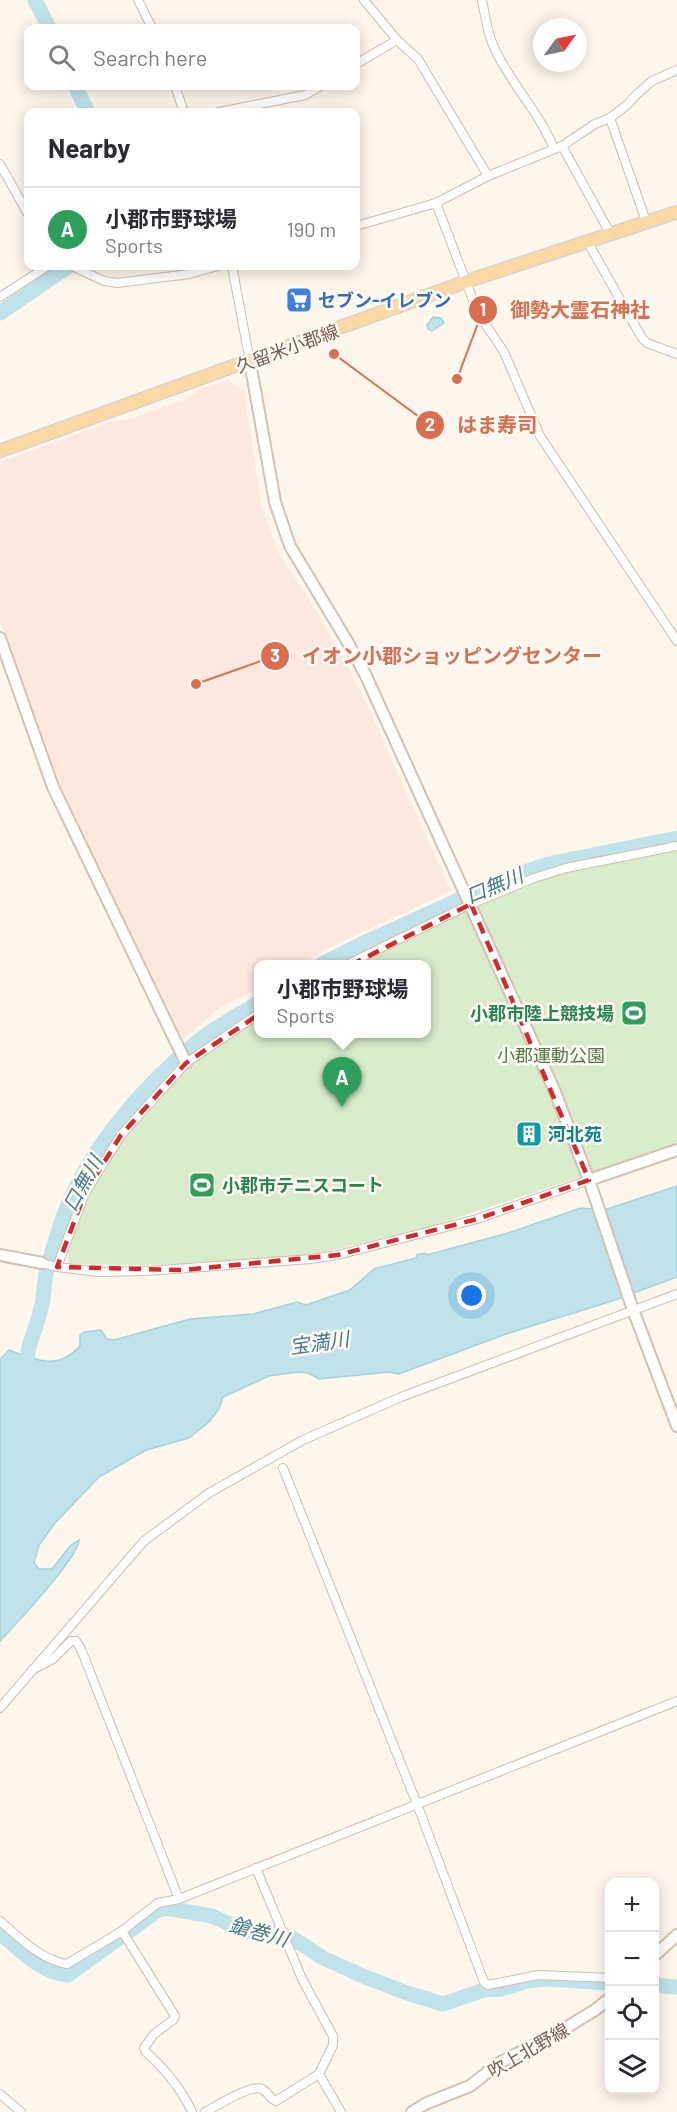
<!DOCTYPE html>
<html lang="en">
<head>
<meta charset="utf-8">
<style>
  body { margin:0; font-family:Barlow,"Noto Sans JP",sans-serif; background:#f2f2f3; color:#2b2b33 }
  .controls { position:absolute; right:18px; bottom:18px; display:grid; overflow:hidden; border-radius:12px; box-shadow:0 3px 15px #0003 }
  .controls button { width:54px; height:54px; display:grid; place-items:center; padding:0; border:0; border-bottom:2px solid #e1e1e2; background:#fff; color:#2b2b33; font:30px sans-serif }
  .compass { position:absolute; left:533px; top:18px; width:54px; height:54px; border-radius:50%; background:#fff; box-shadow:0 3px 15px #0003; rotate:57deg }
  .you { position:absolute; left:472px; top:1296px; width:21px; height:21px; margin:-15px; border:4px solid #fff; border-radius:50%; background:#1a73e8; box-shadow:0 0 0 9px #1a73e833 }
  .badge { display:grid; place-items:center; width:39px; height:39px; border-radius:50%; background:#2563eb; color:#fff; font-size:20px; font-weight:700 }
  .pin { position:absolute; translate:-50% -50px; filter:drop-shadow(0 2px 3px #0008) }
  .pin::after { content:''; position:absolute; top:32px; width:21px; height:18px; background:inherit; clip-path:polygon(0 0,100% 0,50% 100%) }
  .popup { position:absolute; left:254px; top:960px; width:177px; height:78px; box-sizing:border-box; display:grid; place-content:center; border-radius:12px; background:#fff; filter:drop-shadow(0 2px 4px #0005); font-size:20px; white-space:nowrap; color:#7c7c81 }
  .popup b { font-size:22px; color:#2b2b33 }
  .popup::after { content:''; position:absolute; left:50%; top:100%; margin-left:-12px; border:12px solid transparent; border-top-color:#fff }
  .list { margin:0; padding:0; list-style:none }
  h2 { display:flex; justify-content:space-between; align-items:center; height:78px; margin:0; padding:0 24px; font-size:26px }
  h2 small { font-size:20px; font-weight:400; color:#7c7c81 }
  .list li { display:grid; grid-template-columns:39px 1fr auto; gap:18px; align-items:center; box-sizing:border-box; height:84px; padding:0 24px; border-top:2px solid #e1e1e2 }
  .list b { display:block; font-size:22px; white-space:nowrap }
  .list p { margin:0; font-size:20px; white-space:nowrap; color:#7c7c81 }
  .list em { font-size:20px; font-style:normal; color:#7c7c81 }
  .icon { flex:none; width:33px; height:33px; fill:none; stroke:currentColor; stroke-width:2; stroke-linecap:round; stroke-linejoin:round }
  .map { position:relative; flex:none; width:677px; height:2112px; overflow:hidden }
  .search { position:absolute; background:#fff; box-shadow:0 3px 15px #0003; left:24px; top:24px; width:336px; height:66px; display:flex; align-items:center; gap:15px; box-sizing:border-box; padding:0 21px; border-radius:12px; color:#7c7c81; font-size:22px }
  .panel { position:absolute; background:#fff; box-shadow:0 3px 15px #0003; left:24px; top:108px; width:336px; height:162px; border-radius:12px }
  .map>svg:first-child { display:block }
</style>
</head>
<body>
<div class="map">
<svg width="677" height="2112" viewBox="0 0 677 2112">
  <rect width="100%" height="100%" fill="#fdf6ec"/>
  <polygon fill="#fde8e0" points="227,380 244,391 261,503 277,550 322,620 346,663 366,703 451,891 333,946 301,964 258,964 258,989 220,1007 183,1040 58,783 0,621 0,462 110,422 134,418 179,401 182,403 199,390"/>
  <path fill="#d8ecc9" d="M677,849v296l-254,84 -103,24 -106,11 -72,1 -73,-1c-4,-16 2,-25 7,-40 24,-61 68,-125 121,-166 19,-15 42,-25 61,-41v17h168v-70h-74l66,-33 109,-48 37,-10z"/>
  <g fill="#bfe3e8" stroke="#a5d3da" stroke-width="1.5">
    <polygon points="433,317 441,318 444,323 432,331 428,329 427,325"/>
    <path d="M677,1186v91l-62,23 -109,34 -107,40 -9,-2 -71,7 -11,-6 -9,-1 -30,4 -46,21 -4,12 -10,13 -20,16 -43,12 -47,27 -44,46 -16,22 -5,18 5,6h13l18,-23 9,-6c0,17 -64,85 -79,101v-282l9,-9c28,10 48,21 71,-4v-11l4,-3 17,-2 6,9 7,1 76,-21 63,-5 44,-12 9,3 44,-15 24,-21 42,-11 1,-3 8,-2 2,2 81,-22 73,-25 23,2z"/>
  </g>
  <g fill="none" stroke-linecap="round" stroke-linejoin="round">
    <g stroke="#bfe3e8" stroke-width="15">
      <polyline points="35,0 49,28"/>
      <polyline points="75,86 88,112"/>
      <polyline points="0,313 69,266"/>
      <polyline points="322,964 368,941 507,878 548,864 677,838"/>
      <path d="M27,1375c-4,-24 10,-46 15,-70 2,-10 2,-21 4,-31 4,-16 9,-33 14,-48 22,-69 81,-139 137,-184 19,-15 41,-27 61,-39"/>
      <path d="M0,1933c20,17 41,40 68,42l89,-64 8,-3 47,8 35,16h24l20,5 32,21 40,18 44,17 36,11 41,-14 17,-1 26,-8 20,-2 63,4"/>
      <polyline points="654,1985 677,1987"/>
    </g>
    <defs>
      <g id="street">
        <polyline points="138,0 152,28"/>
        <polyline points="364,0 397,40 418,59 488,176"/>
        <path d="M482,0c3,15 5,31 11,45 15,36 46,66 61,104"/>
        <polyline points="356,64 397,40"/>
        <polyline points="175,86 184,112"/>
        <polyline points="219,112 305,95 321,86"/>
        <polyline points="610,118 646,221"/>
        <polyline points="562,146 610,233"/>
        <polyline points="0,164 28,214"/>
        <polyline points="436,203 478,313 504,352 540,436 677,641"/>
        <polyline points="356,226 436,203 488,176 562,146 595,124 610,118 627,105 636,95 652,81 677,70"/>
        <polyline points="587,241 642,338 647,343 677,354"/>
        <polyline points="72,266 104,281 117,283 189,274 218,266"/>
        <polyline points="232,266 250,362"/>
        <polyline points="0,297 48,266"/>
        <polyline points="348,964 471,904 534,878 566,868 677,846"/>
        <polyline points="42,1263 57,1267 99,1272 148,1271 311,1259 338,1255 477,1219 589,1180"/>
        <polyline points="57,1267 85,1193 121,1135 186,1063 258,1014"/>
        <polyline points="283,1468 417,1804 484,1982 488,1985 538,1975 610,1978"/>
        <polyline points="32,1670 53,1659 71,1641 76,1641 81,1649 179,1899"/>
        <polyline points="0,1708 144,1541 209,1493 303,1440 401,1397 677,1294"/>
        <polyline points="256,1868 302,1979 333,2036 333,2045 319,2074 341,2112"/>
        <path d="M0,1921c20,17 41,39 67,43l55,-33 36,-28 21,-4 498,-198"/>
        <path d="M122,1931l53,85 -2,4 -19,14 -10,14 2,4c20,18 35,36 46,60"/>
        <polyline points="0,2094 21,2112"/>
        <path d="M205,2112c12,-6 45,-28 57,-23 6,3 8,10 14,12l43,-27"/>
      </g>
      <g id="secondary">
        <polyline points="250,362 275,502 290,546 347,641 366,676 553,1087 589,1180 632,1307 677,1426"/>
        <polyline points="0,638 53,787 186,1063"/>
        <polyline points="589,1180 677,1150"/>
        <polyline points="0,1255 42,1263"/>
        <polyline points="654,1956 677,1935"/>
        <polyline points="412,2112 427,2103 470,2086 499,2063 556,2034 595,2010 610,1998"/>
      </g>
      <polyline id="primary" points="0,451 465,282 677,212"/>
    </defs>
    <use href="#street" stroke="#d1beb0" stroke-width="10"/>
    <use href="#secondary" stroke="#d6c0b0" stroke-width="14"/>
    <use href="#primary" stroke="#dad1cd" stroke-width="15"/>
    <use href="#street" stroke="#fff" stroke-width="8"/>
    <use href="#secondary" stroke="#fff" stroke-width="10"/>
    <use href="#primary" stroke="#fbd9a5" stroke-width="12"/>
  </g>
  <path fill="none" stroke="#d62828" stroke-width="4.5" stroke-dasharray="12 8" stroke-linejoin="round" d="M471,904l118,276 -112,39 -139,36 -155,15 -126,-3 28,-74 36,-58 65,-72 90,-60z"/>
  <defs>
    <symbol id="supermarket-square" viewBox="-11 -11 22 22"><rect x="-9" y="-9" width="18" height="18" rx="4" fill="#3f7fe0" stroke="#fffaf3"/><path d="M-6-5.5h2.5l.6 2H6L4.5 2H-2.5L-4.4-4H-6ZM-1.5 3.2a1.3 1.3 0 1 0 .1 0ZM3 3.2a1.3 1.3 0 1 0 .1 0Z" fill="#fff"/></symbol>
    <symbol id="stadium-square" viewBox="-11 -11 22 22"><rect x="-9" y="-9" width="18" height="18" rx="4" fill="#2e9e5b" stroke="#fffaf3"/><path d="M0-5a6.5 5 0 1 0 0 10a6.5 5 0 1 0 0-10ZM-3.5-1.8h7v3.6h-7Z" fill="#fff"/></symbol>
    <symbol id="building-square" viewBox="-11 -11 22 22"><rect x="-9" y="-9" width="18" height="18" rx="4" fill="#0f9aa8" stroke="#fffaf3"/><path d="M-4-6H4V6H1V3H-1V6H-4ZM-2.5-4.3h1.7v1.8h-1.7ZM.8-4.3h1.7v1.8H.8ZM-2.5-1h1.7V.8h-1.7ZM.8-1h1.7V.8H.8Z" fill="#fff"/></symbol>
  </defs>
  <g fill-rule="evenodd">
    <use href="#supermarket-square" x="284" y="285" width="30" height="30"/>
    <use href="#stadium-square" x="619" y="998" width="30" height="30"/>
    <use href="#building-square" x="514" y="1119" width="30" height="30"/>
    <use href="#stadium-square" x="187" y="1170" width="30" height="30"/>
  </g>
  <g text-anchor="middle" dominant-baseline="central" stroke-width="5" stroke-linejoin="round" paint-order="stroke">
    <g font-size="18" font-weight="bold" fill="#366cbe" stroke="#fffaf3" text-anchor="start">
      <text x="318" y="300">セブン-イレブン</text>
    </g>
    <g font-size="18" fill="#7a5c4d" stroke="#fffaf3">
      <text transform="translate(287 348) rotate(-20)">久留米小郡線</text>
      <text transform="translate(528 2050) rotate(-30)">吹上北野線</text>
    </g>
    <g font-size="18" font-weight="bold" fill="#27864d" stroke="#fffaf3" text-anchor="end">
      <text x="614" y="1013">小郡市陸上競技場</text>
      <text x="222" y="1185" text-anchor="start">小郡市テニスコート</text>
    </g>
    <g font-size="18" fill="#537a41" stroke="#fffaf3">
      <text x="551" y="1055">小郡運動公園</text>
    </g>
    <g font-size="18" font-weight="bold" fill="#0d838f" stroke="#fffaf3" text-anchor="start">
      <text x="548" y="1134">河北苑</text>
    </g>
    <g font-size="20" font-style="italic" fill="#437c86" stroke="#fffaf3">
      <text transform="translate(494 885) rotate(-23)">口無川</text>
      <text transform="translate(82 1183) rotate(-61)">口無川</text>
      <text transform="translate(319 1342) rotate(-8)">宝満川</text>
      <text transform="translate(259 1931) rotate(16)">鎗巻川</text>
    </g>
  </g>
  <path fill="none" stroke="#dc6d51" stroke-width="2" d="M457 379L483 310M334 354L430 425M196 684L275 656"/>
  <g fill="#dc6d51" stroke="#fffaf3" stroke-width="2">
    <circle cx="457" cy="379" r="6"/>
    <circle cx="334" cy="354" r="6"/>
    <circle cx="196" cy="684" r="6"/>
    <circle cx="483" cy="310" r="15"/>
    <circle cx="430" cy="425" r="15"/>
    <circle cx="275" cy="656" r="15"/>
  </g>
  <g font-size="18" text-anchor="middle" font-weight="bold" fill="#fff">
    <text x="483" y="316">1</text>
    <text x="430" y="431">2</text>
    <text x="275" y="662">3</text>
  </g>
  <g font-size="20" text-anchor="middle" font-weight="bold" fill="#dc6d51" stroke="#fffaf3" stroke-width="5" stroke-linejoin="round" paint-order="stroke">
    <text x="580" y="317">御勢大霊石神社</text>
    <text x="497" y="432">はま寿司</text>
    <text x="452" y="663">イオン小郡ショッピングセンター</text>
  </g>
</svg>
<div class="controls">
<button>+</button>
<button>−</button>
<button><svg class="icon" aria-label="locate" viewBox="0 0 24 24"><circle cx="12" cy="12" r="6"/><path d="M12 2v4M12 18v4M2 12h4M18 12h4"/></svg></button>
<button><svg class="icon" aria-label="layers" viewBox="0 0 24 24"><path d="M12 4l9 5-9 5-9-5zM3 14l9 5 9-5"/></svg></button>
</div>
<svg class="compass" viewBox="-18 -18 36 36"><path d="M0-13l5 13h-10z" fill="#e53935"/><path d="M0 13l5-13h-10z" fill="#7c7c81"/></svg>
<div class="you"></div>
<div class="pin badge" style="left:342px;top:1107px;background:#2e9e5b">A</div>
<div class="popup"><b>小郡市野球場</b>Sports</div>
<div class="search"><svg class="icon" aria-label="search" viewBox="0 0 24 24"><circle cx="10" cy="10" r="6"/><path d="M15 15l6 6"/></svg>Search here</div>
<section class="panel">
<h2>Nearby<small></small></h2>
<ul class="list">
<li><span class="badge" style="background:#2e9e5b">A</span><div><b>小郡市野球場</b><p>Sports</p></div><em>190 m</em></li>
</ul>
</section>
</div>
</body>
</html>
